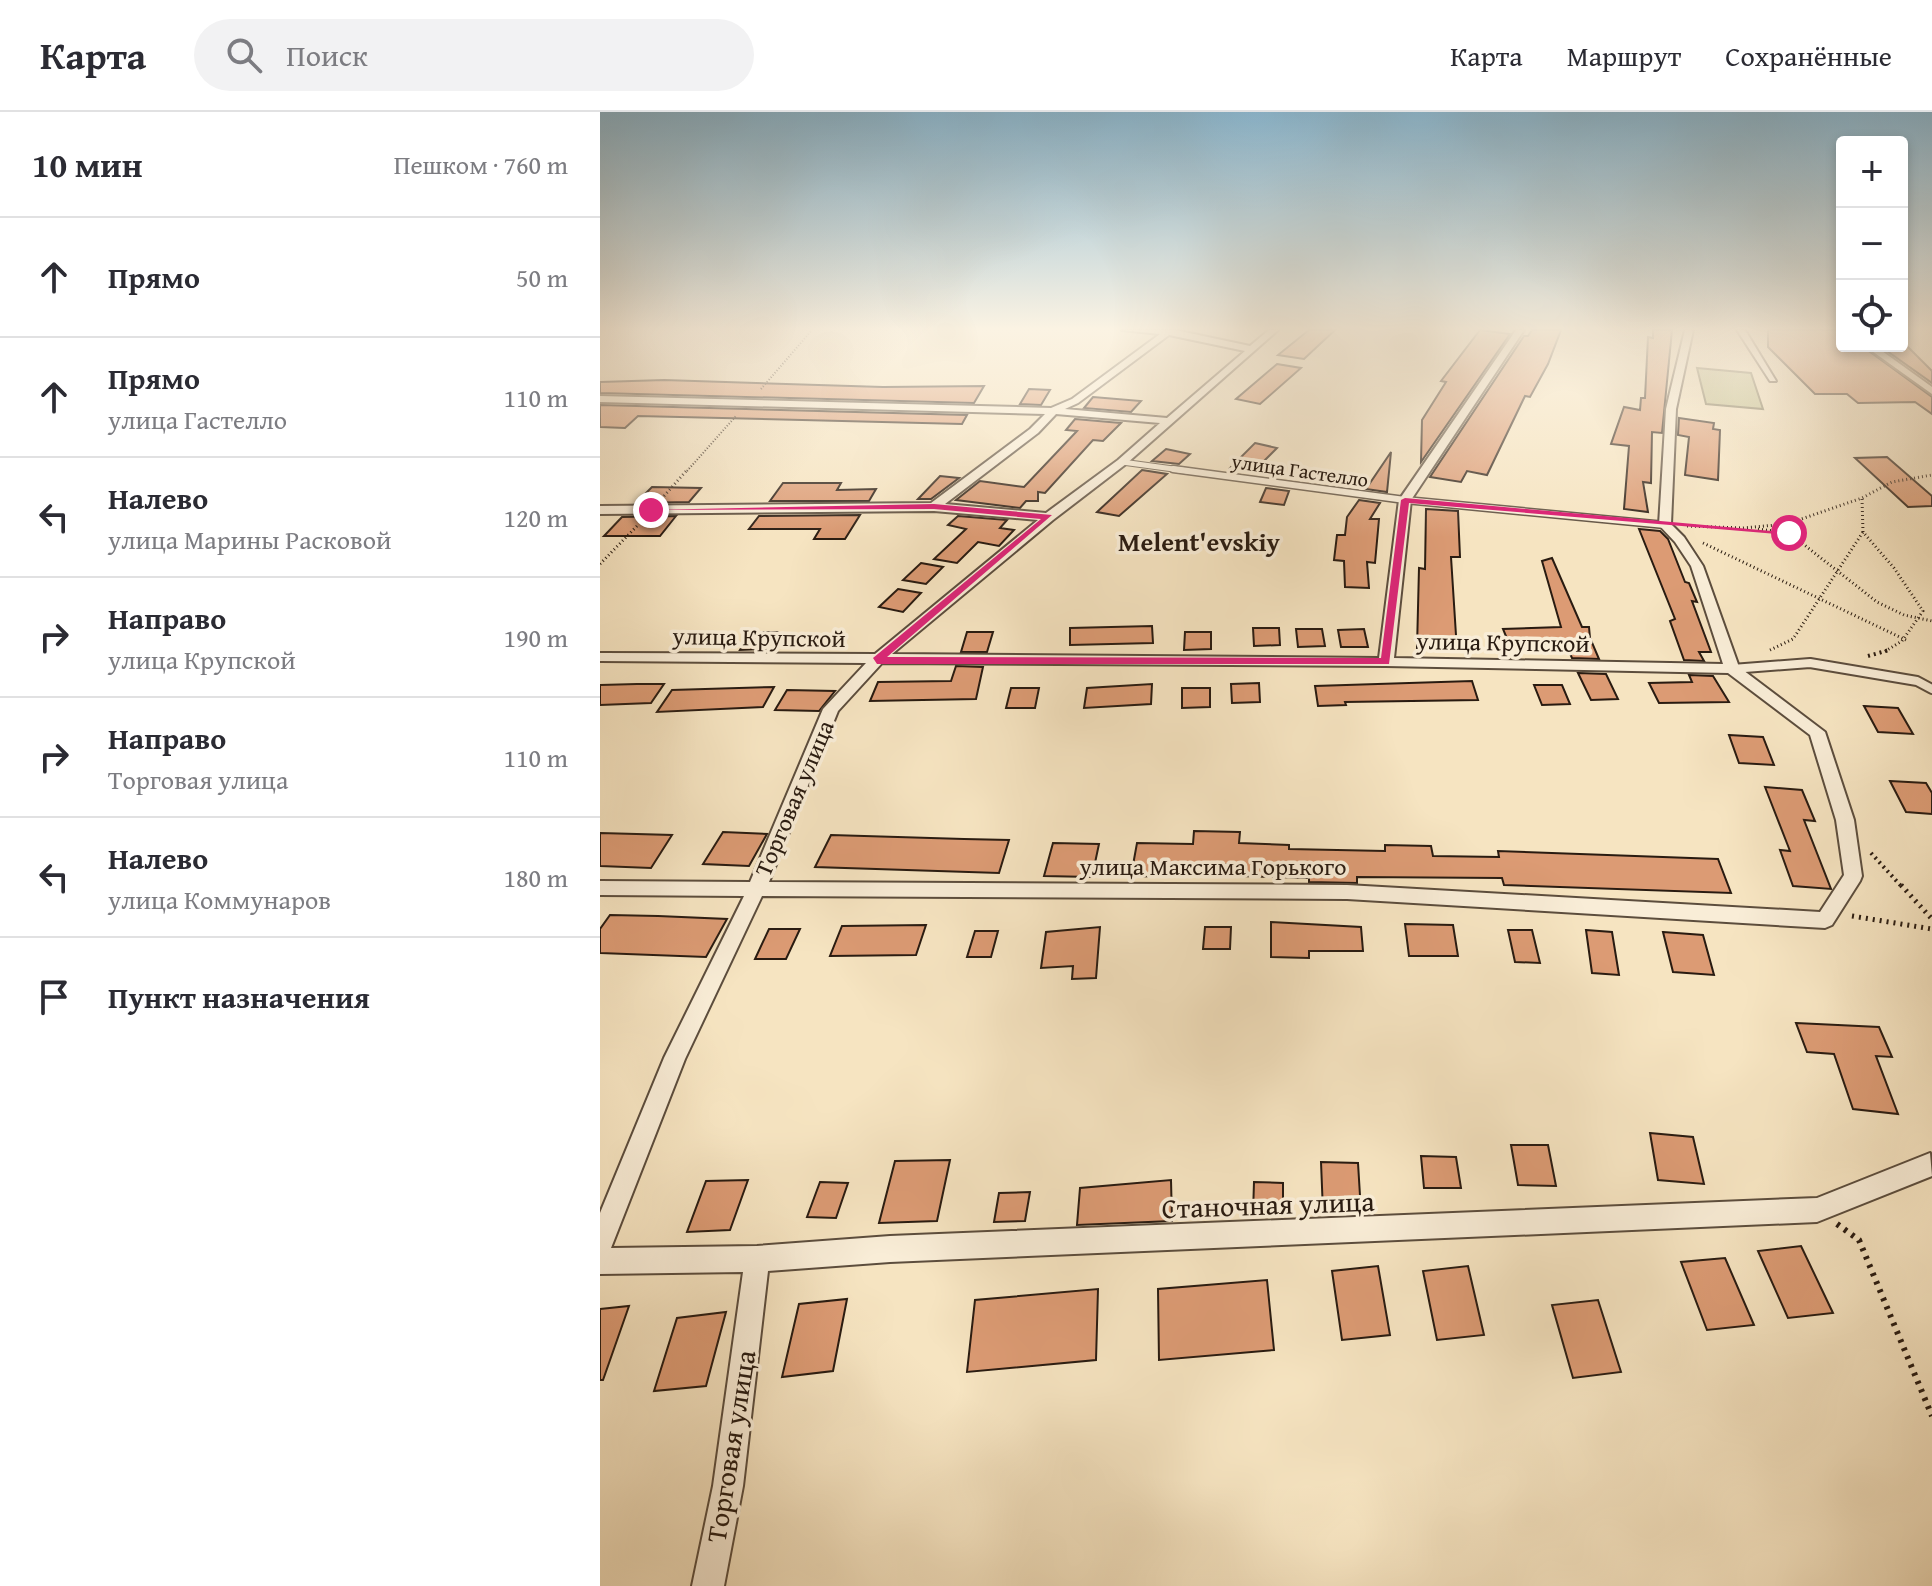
<!DOCTYPE html>
<html lang="ru">
<head>
<meta charset="utf-8">
<style>
  body { margin:0; font-family:"Gentium Book Plus",serif; background:#f2f2f3; color:#2b2b33 }
  .controls { position:absolute; right:24px; top:24px; display:grid; overflow:hidden; border-radius:8px; box-shadow:0 4px 12px #0003 }
  .controls button { width:72px; height:72px; display:grid; place-items:center; padding:0; border:0; border-bottom:2px solid #e1e1e2; background:#fff; color:#2b2b33; font:40px sans-serif }
  .stop { position:absolute; width:24px; height:24px; margin:-18px; border:6px solid #db2777; border-radius:50%; background:#fff }
  .stop.end { background:#db2777; border-color:#fff; box-shadow:0 2px 8px #0008 }
  .list { margin:0; padding:0; list-style:none }
  h2 { display:flex; justify-content:space-between; align-items:center; height:104px; margin:0; padding:0 32px; font-size:34px }
  h2 small { font-size:26px; font-weight:400; color:#7c7c81 }
  .list li { display:grid; grid-template-columns:52px 1fr auto; gap:24px; align-items:center; box-sizing:border-box; height:120px; padding:0 32px; border-top:2px solid #e1e1e2 }
  .list b { display:block; font-size:30px; white-space:nowrap }
  .list p { margin:0; font-size:26px; white-space:nowrap; color:#7c7c81 }
  .list em { font-size:26px; font-style:normal; color:#7c7c81 }
  .icon { flex:none; width:44px; height:44px; fill:none; stroke:currentColor; stroke-width:2; stroke-linecap:round; stroke-linejoin:round }
  .map { position:relative; flex:none; width:1332px; height:1474px; overflow:hidden }
  header { display:flex; align-items:center; gap:48px; box-sizing:border-box; height:112px; padding:0 40px; background:#fff; border-bottom:2px solid #e1e1e2 }
  header strong { font-size:38px }
  nav { display:flex; gap:44px; margin-inline-start:auto; font-size:28px }
  .search { width:560px; height:72px; background:#f2f2f3; display:flex; align-items:center; gap:20px; box-sizing:border-box; padding:0 28px; border-radius:44px; color:#7c7c81; font-size:30px }
  main { display:flex }
  aside { flex:1; background:#fff }
  .map>svg:first-child { display:block }
</style>
</head>
<body>
<header>
<strong>Карта</strong>
<div class="search"><svg class="icon" aria-label="search" viewBox="0 0 24 24"><circle cx="10" cy="10" r="6"/><path d="M15 15l6 6"/></svg>Поиск</div>
<nav><a>Карта</a><a>Маршрут</a><a>Сохранённые</a></nav>
</header>
<main>
<aside>
<h2>10 мин<small>Пешком · 760 m</small></h2>
<ul class="list">
<li><svg class="icon" aria-label="ahead" viewBox="0 0 24 24"><path d="M12 20V5M6 11l6-6 6 6"/></svg><div><b>Прямо</b></div><em>50 m</em></li>
<li><svg class="icon" aria-label="ahead" viewBox="0 0 24 24"><path d="M12 20V5M6 11l6-6 6 6"/></svg><div><b>Прямо</b><p>улица Гастелло</p></div><em>110 m</em></li>
<li><svg class="icon" aria-label="left" viewBox="0 0 24 24"><path d="M17 20v-9H6M10 6l-5 5 5 5"/></svg><div><b>Налево</b><p>улица Марины Расковой</p></div><em>120 m</em></li>
<li><svg class="icon" aria-label="right" viewBox="0 0 24 24"><path d="M7 20v-9h11M14 6l5 5-5 5"/></svg><div><b>Направо</b><p>улица Крупской</p></div><em>190 m</em></li>
<li><svg class="icon" aria-label="right" viewBox="0 0 24 24"><path d="M7 20v-9h11M14 6l5 5-5 5"/></svg><div><b>Направо</b><p>Торговая улица</p></div><em>110 m</em></li>
<li><svg class="icon" aria-label="left" viewBox="0 0 24 24"><path d="M17 20v-9H6M10 6l-5 5 5 5"/></svg><div><b>Налево</b><p>улица Коммунаров</p></div><em>180 m</em></li>
<li><svg class="icon" aria-label="arrive" viewBox="0 0 24 24"><path d="M6 21V4h12l-3 4 3 4H6"/></svg><div><b>Пункт назначения</b></div></li>
</ul>
</aside>
<div class="map">
<svg width="1332" height="1474" viewBox="0 0 1332 1474">
  <rect width="100%" height="100%" fill="#f6e4c1"/>
  <filter id="stains"><feTurbulence type="fractalNoise" baseFrequency=".0025" numOctaves="4"/><feColorMatrix values="0 0 0 0 .2 0 0 0 0 .09 0 0 0 0 .02 0 0 0 .5 -.17"/></filter>
  <radialGradient id="worn" r=".72"><stop offset=".6" stop-color="#630" stop-opacity="0"/><stop offset="1" stop-color="#630" stop-opacity=".3"/></radialGradient>
  <polygon fill="#c3c28e" stroke="#766e50" stroke-width="2" points="1097,256 1151,261 1163,297 1106,292"/>
  <g fill="#dc9b74" stroke="#291b11" stroke-width="2">
    <polygon points="709,218 735,218 704,247 678,243"/>
    <polygon points="880,218 910,222 821,350 822,308 846,270 841,269"/>
    <polygon points="932,218 961,218 948,252 930,285 925,284 887,363 867,359 861,370 830,365 924,224 928,224"/>
    <polygon points="1053,218 1072,218 1062,321 1052,320 1051,371 1043,370 1048,400 1024,397 1029,334 1011,332 1024,295 1040,298 1041,286 1045,286 1048,225 1053,226"/>
    <polygon points="1168,218 1237,218 1242,224 1242,234 1262,234 1332,285 1332,302 1315,290 1258,291 1247,282 1215,282 1168,235"/>
    <polygon points="1280,234 1308,235 1332,259 1332,271"/>
    <polygon points="677,252 701,256 660,292 636,287"/>
    <polygon points="64,268 283,275 384,274 374,291 0,281 0,270"/>
    <polygon points="429,277 450,278 441,293 420,292"/>
    <polygon points="493,285 541,289 531,300 484,296"/>
    <polygon points="0,293 367,303 362,312 38,304 25,316 0,315"/>
    <polygon points="1079,306 1114,311 1113,317 1120,318 1118,368 1085,363 1089,325 1078,323"/>
    <polygon points="475,307 521,311 503,329 493,328 445,381 438,380 438,389 426,389 420,396 356,388 380,369 424,375 477,319 466,318"/>
    <polygon points="655,331 677,336 653,360 630,356"/>
    <polygon points="566,337 590,342 579,352 552,349"/>
    <polygon points="791,340 787,380 766,377"/>
    <polygon points="1287,345 1332,384 1332,394 1308,395 1255,346"/>
    <polygon points="542,358 567,362 519,404 497,400"/>
    <polygon points="340,364 359,366 331,387 318,387"/>
    <polygon points="183,371 241,371 237,378 276,377 269,389 170,389"/>
    <polygon points="52,375 101,376 89,390 36,391"/>
    <polygon points="666,376 689,379 684,393 660,390"/>
    <polygon points="759,388 780,391 770,407 779,407 775,451 767,450 769,476 745,475 744,449 734,448 737,423 745,423 747,405"/>
    <polygon points="826,397 858,399 860,445 851,445 857,539 817,536 819,456 825,457"/>
    <polygon points="260,403 245,427 214,427 220,417 149,417 159,404"/>
    <polygon points="76,404 60,424 4,424 22,405"/>
    <polygon points="358,404 407,408 400,416 414,418 399,434 378,430 357,451 334,447 366,417 348,413"/>
    <polygon points="1039,417 1060,419 1068,427 1085,470 1089,471 1097,490 1092,489 1111,540 1099,540 1104,549 1084,548 1070,509 1075,507"/>
    <polygon points="952,446 982,515 989,515 990,526 999,547 972,546 968,537 960,538 958,532 910,534 903,517 961,515 942,449"/>
    <polygon points="321,451 343,455 326,472 303,468"/>
    <polygon points="298,477 321,481 303,500 279,495"/>
    <polygon points="552,514 553,531 470,533 470,516"/>
    <polygon points="653,516 679,516 680,533 654,534"/>
    <polygon points="696,517 722,517 725,534 698,535"/>
    <polygon points="764,517 768,535 741,535 738,518"/>
    <polygon points="151,520 177,520 167,537 140,538"/>
    <polygon points="367,520 393,520 387,540 361,540"/>
    <polygon points="585,520 611,520 611,537 584,538"/>
    <polygon points="356,554 383,555 376,587 270,589 278,570 351,569"/>
    <polygon points="978,561 1006,562 1018,587 991,588"/>
    <polygon points="1089,563 1113,564 1129,590 1059,591 1049,571 1092,570"/>
    <polygon points="872,569 878,588 745,590 746,593 718,594 715,574"/>
    <polygon points="659,571 660,590 632,591 631,572"/>
    <polygon points="37,572 64,572 51,591 0,593 0,573"/>
    <polygon points="552,572 551,592 484,596 487,576"/>
    <polygon points="934,573 962,573 970,592 942,593"/>
    <polygon points="174,575 163,595 57,600 72,578"/>
    <polygon points="411,576 439,576 435,596 406,596"/>
    <polygon points="582,576 610,576 610,595 582,596"/>
    <polygon points="187,578 235,579 219,599 175,598"/>
    <polygon points="1264,594 1298,596 1313,622 1278,620"/>
    <polygon points="1129,623 1163,625 1174,653 1139,651"/>
    <polygon points="1290,669 1326,671 1332,681 1332,702 1306,700"/>
    <polygon points="1165,675 1202,678 1215,709 1204,708 1231,777 1193,774 1180,738 1190,739"/>
    <polygon points="594,719 640,720 639,731 689,733 689,737 785,739 785,733 831,734 833,744 899,745 898,739 1118,747 1131,781 904,773 902,766 757,765 757,771 709,770 709,766 640,764 641,753 580,751 578,765 531,764 537,731 593,732"/>
    <polygon points="123,720 167,722 149,754 103,752"/>
    <polygon points="0,721 72,723 51,756 0,754"/>
    <polygon points="231,723 364,727 409,728 399,761 215,755"/>
    <polygon points="453,731 499,732 492,765 444,764"/>
    <polygon points="10,803 58,804 127,807 106,845 0,841 0,817"/>
    <polygon points="671,810 761,815 763,839 709,839 709,846 671,845"/>
    <polygon points="805,812 853,813 858,844 809,844"/>
    <polygon points="326,813 316,843 230,844 242,814"/>
    <polygon points="500,815 496,866 472,867 473,854 441,856 446,820"/>
    <polygon points="605,815 631,815 630,837 603,837"/>
    <polygon points="169,817 200,817 186,847 155,847"/>
    <polygon points="908,818 932,818 940,851 915,850"/>
    <polygon points="986,818 1012,820 1019,863 992,861"/>
    <polygon points="375,819 398,819 391,845 367,845"/>
    <polygon points="1063,820 1103,823 1114,863 1073,860"/>
    <polygon points="1196,911 1279,915 1292,945 1276,944 1298,1002 1253,997 1234,942 1207,940"/>
    <polygon points="1050,1021 1093,1025 1104,1072 1058,1068"/>
    <polygon points="911,1033 948,1033 956,1074 918,1073"/>
    <polygon points="821,1044 856,1045 861,1076 824,1076"/>
    <polygon points="350,1048 337,1109 279,1111 295,1049"/>
    <polygon points="721,1050 758,1051 761,1100 723,1100"/>
    <polygon points="148,1068 130,1118 87,1120 106,1069"/>
    <polygon points="571,1068 572,1109 477,1113 480,1076"/>
    <polygon points="220,1070 248,1071 236,1106 207,1105"/>
    <polygon points="654,1070 683,1071 683,1103 653,1102"/>
    <polygon points="430,1080 425,1109 394,1110 399,1081"/>
    <polygon points="1201,1134 1233,1201 1188,1206 1158,1139"/>
    <polygon points="1125,1146 1154,1213 1107,1218 1081,1150"/>
    <polygon points="778,1154 790,1223 742,1228 732,1159"/>
    <polygon points="868,1154 884,1223 837,1228 823,1159"/>
    <polygon points="667,1168 674,1238 559,1248 558,1177"/>
    <polygon points="498,1177 496,1248 367,1260 375,1188"/>
    <polygon points="247,1187 233,1259 182,1265 199,1192"/>
    <polygon points="998,1188 1021,1260 973,1266 952,1193"/>
    <polygon points="29,1194 3,1268 0,1268 0,1197"/>
    <polygon points="126,1200 106,1274 54,1279 77,1206"/>
  </g>
  <g fill="none" stroke-linecap="round" stroke-linejoin="round">
    <defs>
      <polyline id="lane-far2" points="522,350 588,359"/>
      <polyline id="lane-far1" points="573,357 805,388 1065,413"/>
      <polyline id="lane" points="1132,557 1210,551 1317,569 1332,577"/>
      <g id="street">
        <path d="M522,218h53l75,16 19,-16h9l-152,134 -73,56 -161,134 487,4 20,-158 117,-170h8l-113,170 -17,158 329,6 -32,-98 -16,-24 -16,-17 7,-116 19,-79h8l-17,79 -5,115 13,13 19,29 36,101 86,65 29,88 8,56 -2,5 -28,44 -7,3 -478,-29 -585,-3 -77,163 -74,189 146,-2 133,-10 927,-38 113,-45 2,23 -115,46 -927,40 -122,9 -25,215 -19,100h-32l21,-100 30,-214 -143,2v-61l64,-155 80,-162 -144,-1v-14l150,1 73,-173 43,-46 -266,-2v-8l275,1 163,-134 -104,-9 -334,3v-8l331,-3 99,-74 15,-15 -445,-12v-6l451,12 21,-9 88,-65zM569,223l76,16 -78,67 -102,-9 13,-6zM456,302l104,9 -42,37 -72,53 -101,-9 93,-71zM282,551l504,3 342,7 82,62 26,85 8,55 -24,37 -473,-27 -578,-3 69,-171z"/>
        <polygon points="1137,218 1145,218 1176,269 1170,269"/>
        <polygon points="1265,234 1275,234 1332,275 1332,282"/>
      </g>
    </defs>
    <use href="#lane-far2" stroke="#5c4d3d" stroke-width="7"/>
    <use href="#lane-far1" stroke="#5c4d3d" stroke-width="9"/>
    <use href="#lane" stroke="#5c4d3d" stroke-width="12"/>
    <use href="#street" stroke="#5c4d3d" stroke-width="4"/>
    <g stroke="#291b11" stroke-width="2" stroke-dasharray="1 2" stroke-linecap="butt">
      <polyline points="161,277 212,218"/>
      <polyline points="87,359 136,304"/>
    </g>
    <g stroke="#291b11" stroke-width="3" stroke-dasharray="1 3" stroke-linecap="butt">
      <polyline points="64,384 88,357"/>
      <polyline points="1262,387 1263,420 1294,456 1323,499 1302,529 1284,540"/>
      <polyline points="1087,414 1143,416 1187,412 1262,386 1292,370 1332,363"/>
      <polyline points="1158,417 1189,421 1277,490 1304,503 1332,509"/>
      <polyline points="1103,431 1306,528"/>
      <polyline points="0,452 37,414"/>
      <polyline points="1170,538 1193,527 1263,420"/>
    </g>
    <g stroke="#291b11" stroke-width="4" stroke-dasharray="2 4" stroke-linecap="butt">
      <polyline points="1268,544 1289,538"/>
      <polyline points="1271,741 1302,775"/>
    </g>
    <g stroke="#291b11" stroke-width="5" stroke-dasharray="2 5" stroke-linecap="butt">
      <polyline points="1301,773 1332,807"/>
      <polyline points="1252,804 1332,817"/>
    </g>
    <polyline stroke="#291b11" stroke-width="6" stroke-dasharray="3 6" stroke-linecap="butt" points="1237,1112 1259,1128 1332,1304"/>
    <use href="#lane-far2" stroke="#f9edd7" stroke-width="5"/>
    <use href="#lane-far1" stroke="#f9edd7" stroke-width="6"/>
    <use href="#lane" stroke="#f9edd7" stroke-width="8"/>
    <use href="#street" fill="#f9edd7" fill-rule="evenodd"/>
  </g>
  <linearGradient id="sky" x2="0" y2="1"><stop stop-color="#8ab8d2"/><stop offset="0.51" stop-color="#fbf3e3"/><stop offset="1" stop-color="#fbf3e3" stop-opacity="0"/></linearGradient>
  <rect width="1332" height="425" fill="url(#sky)"/>
  <polygon fill="#db2777" points="805,386 1193,421 1189,423 809,391 789,552 277,552 273,546 441,407 334,397 47,398 334,392 452,403 287,545 781,546 801,388"/>
  <g text-anchor="middle" dominant-baseline="central" stroke-width="7" stroke-linejoin="round" paint-order="stroke">
    <g font-size="20" fill="#291b11" stroke="#f9edd7">
      <text transform="translate(700 358) rotate(8)">улица Гастелло</text>
    </g>
    <g font-size="24" fill="#291b11" stroke="#f9edd7">
      <text transform="translate(159 525) rotate(1)">улица Крупской</text>
      <text transform="translate(903 530) rotate(1)">улица Крупской</text>
      <text transform="translate(194 686) rotate(-67)">Торговая улица</text>
      <text x="613" y="754">улица Максима Горького</text>
    </g>
    <g font-size="26" font-weight="bold" fill="#291b11" stroke="#f9edd7">
      <text x="599" y="429">Melent'evskiy</text>
    </g>
    <g font-size="28" fill="#291b11" stroke="#f9edd7">
      <text transform="translate(668 1092) rotate(-2)">Станочная улица</text>
      <text transform="translate(130 1334) rotate(-81)">Торговая улица</text>
    </g>
  </g>
  <rect width="100%" height="100%" filter="url(#stains)"/>
  <rect width="100%" height="100%" fill="url(#worn)"/>
</svg>
<div class="controls">
<button>+</button>
<button>−</button>
<button><svg class="icon" aria-label="locate" viewBox="0 0 24 24"><circle cx="12" cy="12" r="6"/><path d="M12 2v4M12 18v4M2 12h4M18 12h4"/></svg></button>
</div>
<div class="stop" style="left:1189px;top:421px"></div>
<div class="stop end" style="left:51px;top:398px"></div>
</div>
</main>
</body>
</html>
